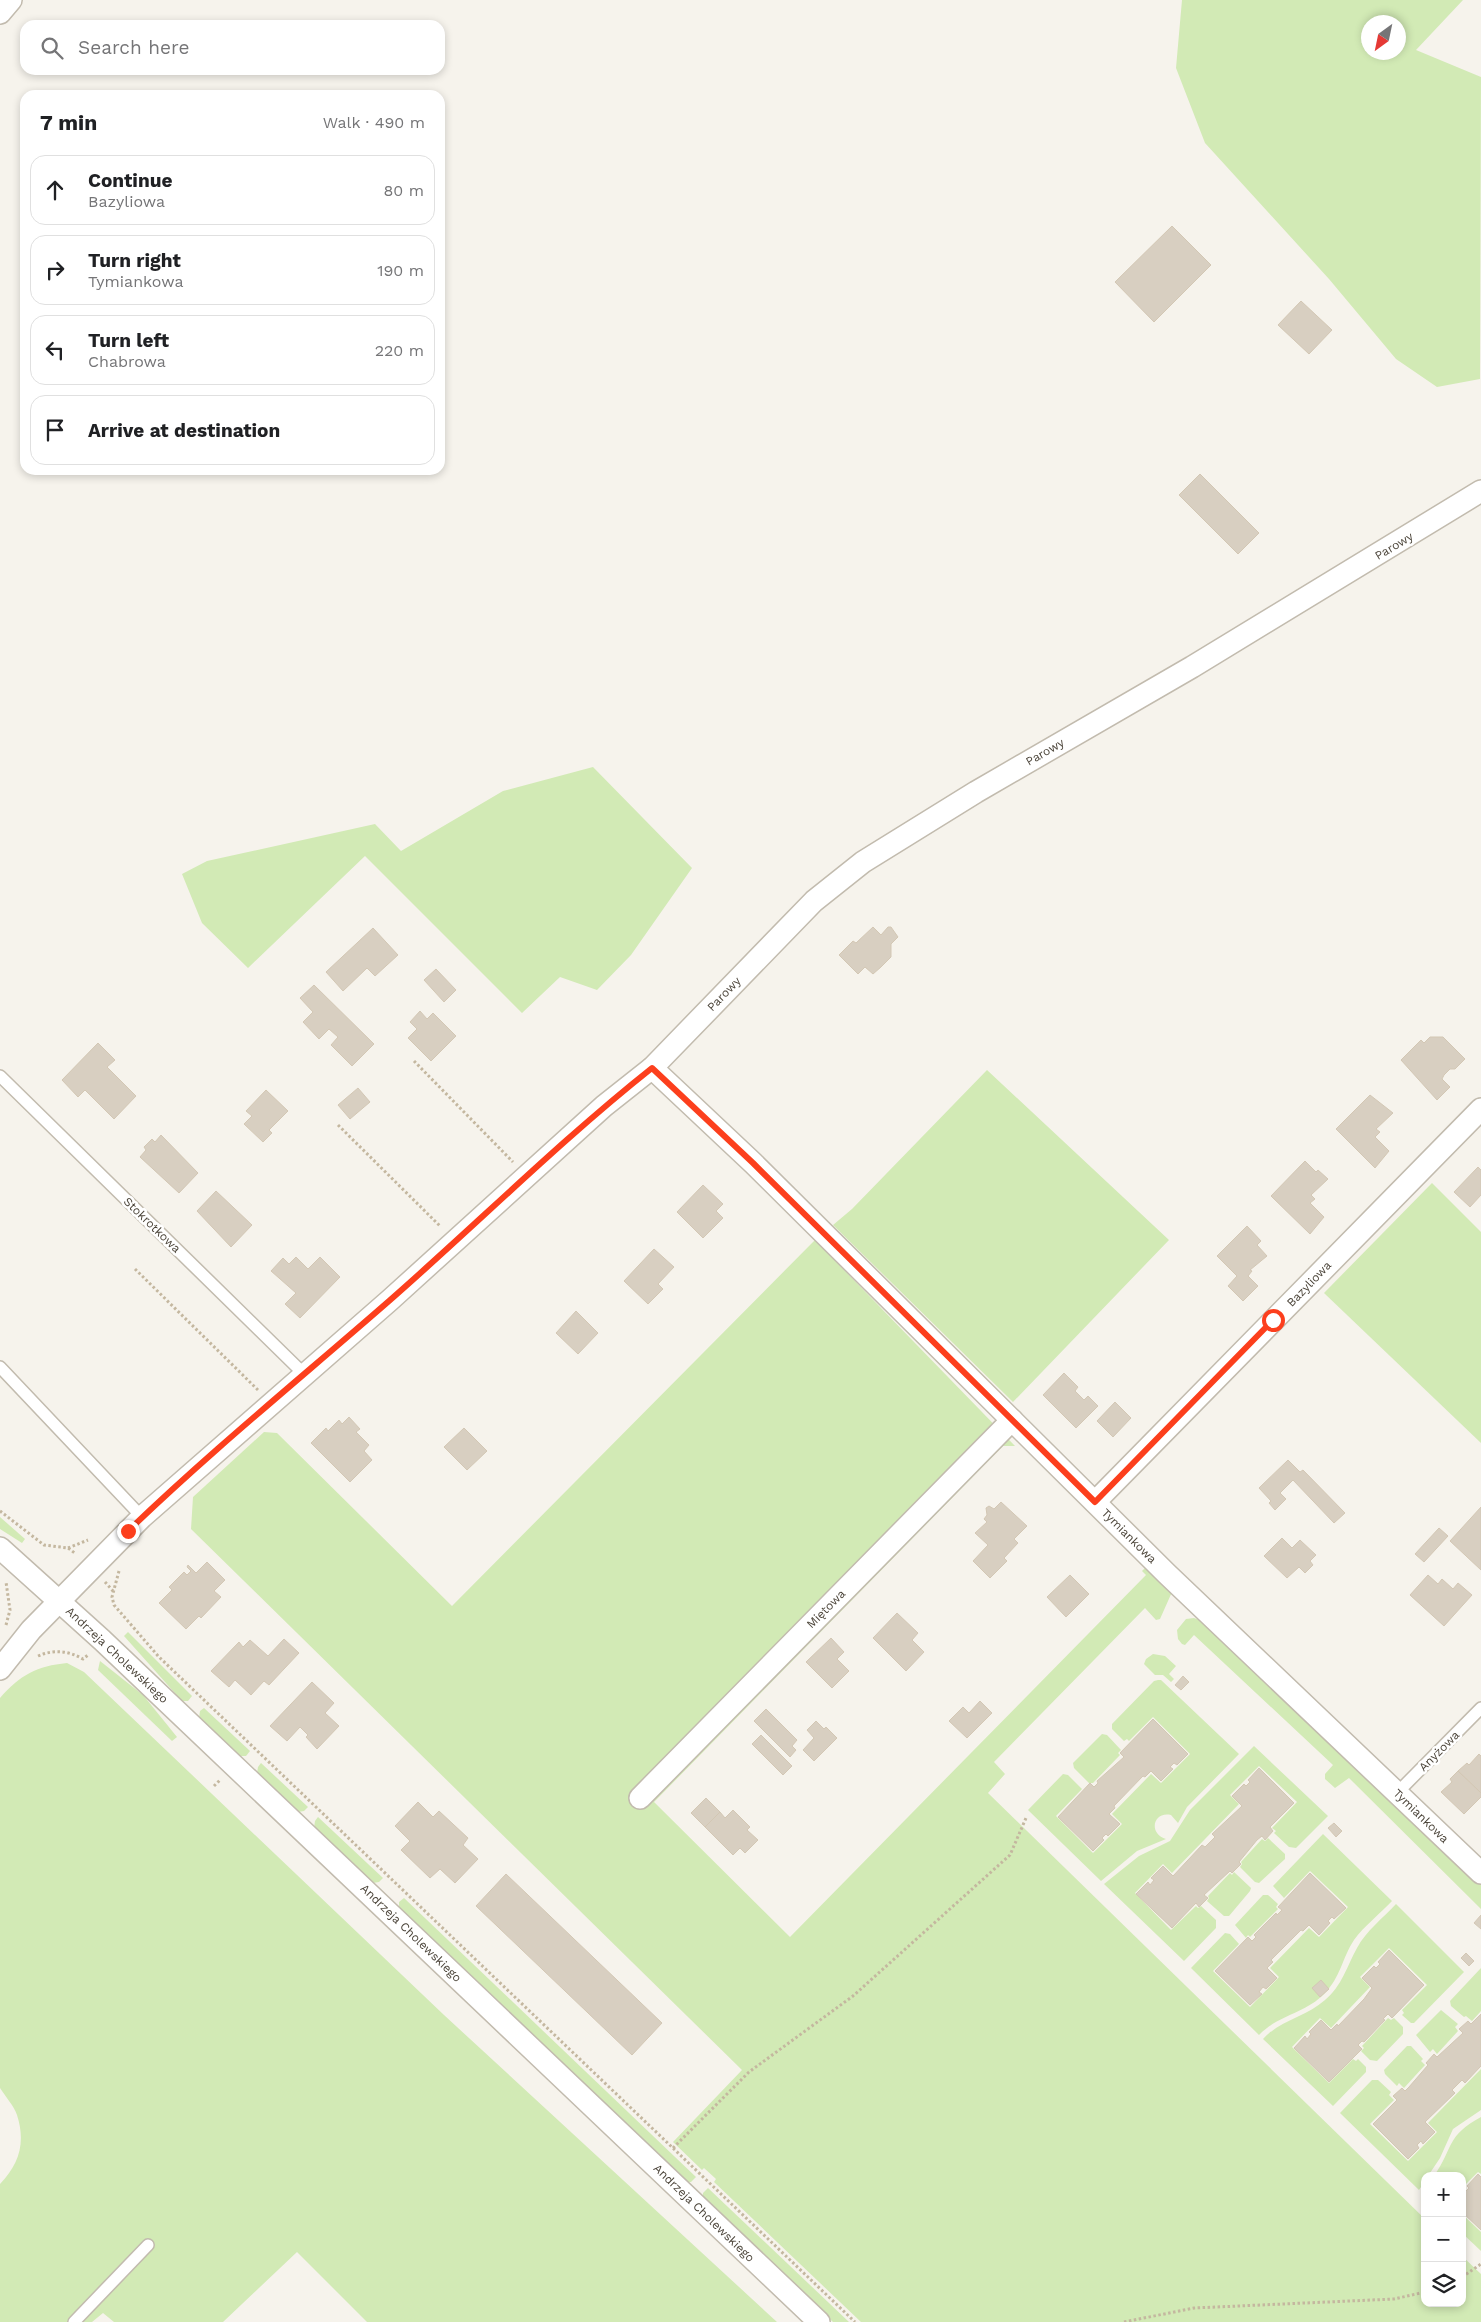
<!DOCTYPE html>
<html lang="en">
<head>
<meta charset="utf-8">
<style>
  body { margin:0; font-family:"Work Sans",sans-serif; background:#f6f6f6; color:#202124 }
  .controls { position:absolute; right:15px; bottom:15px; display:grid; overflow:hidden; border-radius:10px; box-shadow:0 2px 8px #0003 }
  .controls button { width:45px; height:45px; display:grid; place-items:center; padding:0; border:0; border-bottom:1px solid #e0e0e0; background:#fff; color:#202124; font:25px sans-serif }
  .compass { position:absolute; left:1361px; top:15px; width:45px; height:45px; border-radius:50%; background:#fff; box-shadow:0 2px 8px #0003; rotate:213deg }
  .stop { position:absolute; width:15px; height:15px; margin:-11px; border:4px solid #fc3f1d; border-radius:50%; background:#fff }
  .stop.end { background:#fc3f1d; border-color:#fff; box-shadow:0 1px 5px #0008 }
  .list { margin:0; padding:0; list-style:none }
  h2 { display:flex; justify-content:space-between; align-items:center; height:65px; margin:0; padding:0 20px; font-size:21px }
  h2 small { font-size:16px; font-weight:400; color:#757577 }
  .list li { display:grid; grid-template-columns:32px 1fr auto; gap:15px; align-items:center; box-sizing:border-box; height:70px; margin:0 10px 10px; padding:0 10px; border:1px solid #e0e0e0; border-radius:15px }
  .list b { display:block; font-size:19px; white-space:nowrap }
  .list p { margin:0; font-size:16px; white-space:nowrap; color:#757577 }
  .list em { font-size:16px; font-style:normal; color:#757577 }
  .icon { flex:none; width:28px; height:28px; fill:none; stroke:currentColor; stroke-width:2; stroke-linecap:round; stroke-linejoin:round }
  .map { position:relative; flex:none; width:1481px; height:2322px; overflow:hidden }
  .search { position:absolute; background:#fff; box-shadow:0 2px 8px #0003; left:20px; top:20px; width:425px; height:55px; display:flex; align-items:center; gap:12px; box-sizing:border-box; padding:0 18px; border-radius:15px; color:#757577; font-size:19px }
  .panel { position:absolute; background:#fff; box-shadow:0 2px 8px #0003; left:20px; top:90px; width:425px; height:385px; border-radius:15px }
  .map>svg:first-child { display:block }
</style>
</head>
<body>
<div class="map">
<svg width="1481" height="2322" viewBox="0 0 1481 2322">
  <rect width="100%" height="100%" fill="#f6f3ec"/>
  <g fill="#d2eab5" fill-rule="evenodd">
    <path d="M1182,0h281l-47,50 65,27 -1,302 -43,8 -41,-28 -67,-80 -124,-136 -29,-75zM1368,22h30v30h-30z"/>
    <polygon points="593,767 692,868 631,955 597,990 560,977 522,1013 365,856 248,968 202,923 182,874 207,861 375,824 401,851 503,791"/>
    <polygon points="987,1070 1169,1240 1013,1402 833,1225 852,1209"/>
    <polygon points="1432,1183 1481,1232 1481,1443 1324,1293"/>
    <polygon points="815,1240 1015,1446 1003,1446 654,1802 790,1937 1146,1575 1142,1571 1146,1567 1172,1592 1160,1619 1156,1620 1145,1608 994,1762 1005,1774 988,1793 1425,2219 1425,2303 1462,2303 1462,2256 1481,2274 1481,2322 861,2322 714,2182 716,2179 704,2168 702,2170 673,2142 742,2070 191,1529 193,1497 264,1432 277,1433 452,1606"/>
    <polygon points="0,1517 25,1539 22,1543 0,1529"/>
    <polygon points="1194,1618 1202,1621 1481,1885 1481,1909 1349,1778 1335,1788 1325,1779 1325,1774 1333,1765 1194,1635 1185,1645 1182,1644 1178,1639 1177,1630 1186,1619"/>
    <polygon points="128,1632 192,1696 188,1701 182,1701 124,1636"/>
    <polygon points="1153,1654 1165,1656 1176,1666 1169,1674 1174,1679 1171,1682 1163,1675 1155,1675 1144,1664 1146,1659"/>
    <polygon points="100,1661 143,1695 177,1737 172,1741 98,1670"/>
    <path d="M67,1663l17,9 360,343 333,307h-410l-70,-70 -74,70h-109l-11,-9 -11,9h-92v-138c19,-20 26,-41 17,-69 -3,-9 -12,-19 -17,-27v-390c20,-23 37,-32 67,-35z"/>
    <path d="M1158,1680h3l78,74 -52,53 -9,16 -7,-8c-18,-4 -23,19 -5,24l-29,12 -36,30 -73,-71 35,-36 5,1 14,14 -26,27 37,37 29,-29 -10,-10 39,-40 10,9 29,-29 -37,-37 -24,24 -2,-2 -3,2 -12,-12v-5l42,-43z"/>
    <polygon points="204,1708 250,1751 246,1756 240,1756 199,1718 200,1711"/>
    <polygon points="1102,1734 1107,1735 1121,1750 1118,1753 1120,1755 1093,1783 1089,1783 1074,1768 1073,1763"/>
    <polygon points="1254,1746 1328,1816 1296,1848 1289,1847 1274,1833 1276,1831 1272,1828 1297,1802 1259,1766 1230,1795 1239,1804 1172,1873 1163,1864 1135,1893 1171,1930 1196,1906 1198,1908 1201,1906 1216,1920 1216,1928 1184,1961 1104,1884 1139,1856 1170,1841 1190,1810"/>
    <polygon points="261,1763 308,1807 304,1811 298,1812 257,1773 258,1767"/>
    <polygon points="318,1817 383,1878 379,1882 373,1883 314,1828 315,1821"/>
    <path d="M1323,1834l69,67c-12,13 -28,25 -38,39 -12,18 -13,37 -30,54 -18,19 -46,21 -65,41l-68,-67 34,-35 5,1 9,10 -26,27 37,36 29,-30 -9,-9 39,-40 10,9 29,-30 -38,-36 -26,27 -11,-12z"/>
    <polygon points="1268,1838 1285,1854 1285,1859 1259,1883 1255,1882 1240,1867 1242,1864 1241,1862 1262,1839 1265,1841"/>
    <polygon points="1234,1872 1251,1888 1250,1891 1229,1916 1224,1916 1207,1901 1209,1898 1208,1896 1230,1873 1232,1875"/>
    <polygon points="1263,1895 1268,1895 1278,1904 1276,1907 1278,1909 1250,1937 1248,1935 1246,1938 1235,1925"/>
    <polygon points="404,1898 696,2177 691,2182 686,2182 399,1908 399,1902"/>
    <path d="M1396,1904l68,68 -50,51h-3l-9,-8 2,-2 -2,-3 25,-25 -38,-37 -29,29 10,10 -39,41 -11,-10 -28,29 37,36 24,-24 3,2 2,-2 8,8v5l-33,34 -70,-67c17,-19 43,-22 62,-39 17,-14 22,-34 32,-52 9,-17 26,-30 39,-44z"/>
    <polygon points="1481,1968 1481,2011 1472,2021 1466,2016 1464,2017 1451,2006 1450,2001"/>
    <polygon points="1441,2010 1458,2024 1455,2027 1458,2031 1437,2054 1433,2049 1430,2052 1416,2035"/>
    <polygon points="1388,2018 1391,2020 1394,2018 1403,2027 1403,2034 1377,2061 1370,2060 1361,2051 1364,2048 1362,2046"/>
    <polygon points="1407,2046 1411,2046 1423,2059 1421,2061 1425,2065 1404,2088 1399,2083 1397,2086 1385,2074 1384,2070"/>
    <polygon points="1481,2069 1481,2110 1453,2129 1440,2158 1428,2176 1425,2176 1425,2181 1419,2190 1340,2113 1372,2080 1378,2080 1391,2092 1389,2095 1394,2100 1370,2124 1408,2161 1437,2132 1428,2123"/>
    <path d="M1481,2117v57l-3,-2 -16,16v-12h-28c20,-29 12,-40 47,-59z"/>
    <polygon points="708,2188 849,2322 833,2322 703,2198 703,2193"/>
    <polygon points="1462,2214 1481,2232 1481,2251 1462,2233"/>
  </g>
  <g fill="#d8cfc1" stroke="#d3c7b4">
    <polygon points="1172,226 1211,265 1154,322 1115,282"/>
    <polygon points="1301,301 1332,330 1309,354 1278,325"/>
    <polygon points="1200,474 1259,533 1238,554 1179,495"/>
    <polygon points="873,927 881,935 888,927 891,927 898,937 891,944 891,957 881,967 873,974 865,967 858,974 839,955 853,941 856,943"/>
    <polygon points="373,928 398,955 375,976 367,968 343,991 326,972"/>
    <polygon points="436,969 456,990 444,1002 424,980"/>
    <polygon points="314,985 374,1044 352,1066 331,1045 338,1037 329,1029 319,1039 303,1022 313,1012 300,998"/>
    <polygon points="420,1011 427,1019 433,1013 456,1036 431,1061 408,1038 417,1029 410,1022"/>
    <polygon points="1430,1037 1443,1037 1465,1059 1455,1069 1450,1069 1444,1075 1442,1079 1450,1087 1437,1100 1401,1060 1421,1040 1424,1043"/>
    <polygon points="98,1043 115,1060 107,1067 136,1096 114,1119 85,1090 78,1097 62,1080"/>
    <polygon points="358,1088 370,1102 350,1119 338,1105"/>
    <polygon points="266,1090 288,1111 269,1130 272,1133 263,1142 244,1124 252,1116 246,1111"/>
    <polygon points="1370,1095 1393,1113 1376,1129 1380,1132 1375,1137 1389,1151 1375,1168 1336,1129"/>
    <polygon points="161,1135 198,1173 179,1193 140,1157 146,1150 144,1147 152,1139 155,1142"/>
    <polygon points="1305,1161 1316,1172 1318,1170 1328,1179 1311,1195 1315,1199 1310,1203 1324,1217 1310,1234 1271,1196"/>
    <polygon points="1478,1167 1481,1170 1481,1195 1470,1207 1454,1192"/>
    <polygon points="703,1185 723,1204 716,1211 723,1218 703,1238 677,1212"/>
    <polygon points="216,1191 252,1225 231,1247 197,1211"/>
    <polygon points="1247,1226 1261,1241 1257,1245 1267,1256 1250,1270 1252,1271 1248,1276 1258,1286 1243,1301 1228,1286 1237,1276 1217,1256"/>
    <polygon points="654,1249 674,1267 658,1284 663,1289 648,1304 624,1281"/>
    <polygon points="296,1257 308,1269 320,1257 340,1277 300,1318 285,1304 296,1293 271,1271 283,1258 289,1264"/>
    <polygon points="576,1311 598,1333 578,1354 556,1333"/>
    <polygon points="1064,1373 1078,1387 1075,1391 1084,1400 1088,1396 1098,1406 1076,1428 1043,1395"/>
    <polygon points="1115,1402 1131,1418 1113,1437 1097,1421"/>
    <polygon points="349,1417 360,1429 356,1432 369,1445 364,1451 372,1460 350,1482 311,1443 326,1428 328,1431 339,1420 342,1424"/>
    <polygon points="464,1428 487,1451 467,1470 444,1447"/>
    <polygon points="1288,1460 1300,1472 1303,1470 1345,1513 1334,1523 1293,1480 1280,1493 1286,1499 1275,1510 1269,1503 1271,1501 1259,1488"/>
    <polygon points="1001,1502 1027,1526 1014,1539 1018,1543 1004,1558 1007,1561 990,1578 973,1561 988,1545 975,1533 987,1522 984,1519 987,1515 986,1508 989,1506 994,1509"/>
    <polygon points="1481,1507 1481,1570 1450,1541"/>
    <polygon points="1439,1528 1448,1536 1424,1562 1415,1554"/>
    <polygon points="1282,1538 1292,1548 1300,1540 1316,1555 1310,1561 1313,1565 1305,1573 1299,1567 1287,1578 1264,1556"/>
    <polygon points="207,1562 225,1580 214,1591 221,1597 201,1618 199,1616 186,1629 159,1603 172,1590 169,1587 184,1572 187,1575 191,1571 187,1567 188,1565 196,1573"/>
    <polygon points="1070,1575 1089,1594 1066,1617 1047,1597"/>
    <polygon points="1428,1575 1438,1584 1442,1579 1453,1589 1458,1583 1472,1595 1444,1626 1410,1595"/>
    <polygon points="897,1613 918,1633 912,1640 924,1652 906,1671 873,1638"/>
    <polygon points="831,1638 844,1652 837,1659 849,1671 832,1688 806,1662"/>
    <polygon points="284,1639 299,1653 269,1685 264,1681 251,1695 235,1680 229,1687 211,1671 239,1642 243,1647 250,1640 268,1656"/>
    <polygon points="1183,1676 1189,1682 1181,1690 1175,1685"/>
    <polygon points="312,1682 334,1703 325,1713 339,1726 317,1749 306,1737 308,1735 300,1727 287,1741 270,1726"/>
    <polygon points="980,1701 992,1713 967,1738 949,1721 963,1707 969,1713"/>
    <polygon points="766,1709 797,1740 792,1746 796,1750 790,1757 754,1721"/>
    <polygon points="1153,1719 1188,1754 1177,1765 1174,1763 1170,1767 1173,1769 1161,1781 1151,1771 1145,1777 1143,1776 1114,1806 1115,1808 1109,1814 1120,1824 1108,1836 1106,1834 1102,1838 1104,1840 1093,1851 1058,1817 1090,1783 1094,1787 1098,1783 1097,1781 1124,1757 1120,1753"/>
    <polygon points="816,1721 824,1729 826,1727 837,1738 814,1761 803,1750 814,1738 807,1730"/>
    <polygon points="761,1735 792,1766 783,1775 752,1744"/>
    <polygon points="1479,1754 1481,1756 1481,1793 1458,1771 1467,1763 1469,1765"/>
    <polygon points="1259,1768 1294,1803 1270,1827 1273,1831 1265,1840 1262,1836 1257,1840 1239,1862 1241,1864 1232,1873 1230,1871 1204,1895 1208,1898 1199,1907 1196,1903 1172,1928 1136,1894 1148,1882 1150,1885 1154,1880 1151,1878 1163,1866 1173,1876 1202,1845 1205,1847 1215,1837 1212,1834 1242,1806 1232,1796 1244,1784 1246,1786 1250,1782 1248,1780"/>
    <polygon points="1458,1771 1481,1793 1481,1797 1464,1814 1441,1792 1452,1782 1450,1779"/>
    <polygon points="706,1798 720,1812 705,1827 691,1813"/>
    <polygon points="418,1802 433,1817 439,1811 468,1838 463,1845 478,1859 455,1883 440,1869 430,1878 401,1850 410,1841 395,1826"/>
    <polygon points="733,1810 750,1827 747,1830 758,1840 745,1853 740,1848 733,1855 705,1827 720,1812 725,1818"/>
    <polygon points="1334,1823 1342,1831 1336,1837 1328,1828"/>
    <polygon points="1310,1873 1346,1908 1334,1919 1332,1917 1328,1921 1330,1923 1319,1935 1309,1925 1303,1931 1301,1930 1271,1960 1273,1962 1267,1968 1277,1978 1266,1989 1263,1987 1259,1992 1262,1994 1250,2005 1215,1971 1248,1937 1252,1941 1256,1937 1254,1935 1276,1913 1277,1915 1282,1910 1278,1907"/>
    <polygon points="506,1874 662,2023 632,2055 476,1906"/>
    <polygon points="1481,1915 1481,1929 1474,1923"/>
    <polygon points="1389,1950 1424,1985 1392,2018 1388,2014 1383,2019 1385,2020 1364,2042 1362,2041 1358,2045 1362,2049 1329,2082 1294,2048 1305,2036 1307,2039 1311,2034 1309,2032 1321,2020 1331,2030 1337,2024 1338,2026 1364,1999 1372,1988 1362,1978 1374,1966 1376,1968 1380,1964 1378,1962"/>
    <polygon points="1466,1953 1474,1961 1469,1966 1461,1958"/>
    <polygon points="1321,1980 1329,1989 1320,1997 1312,1988"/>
    <polygon points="1481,2014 1481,2066 1465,2083 1462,2080 1452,2090 1455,2093 1425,2122 1435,2132 1423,2144 1421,2141 1417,2145 1419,2148 1408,2159 1373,2124 1397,2100 1393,2096 1402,2088 1405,2091 1409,2087 1428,2065 1426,2063 1434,2054 1437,2057 1463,2033 1459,2029 1468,2021 1471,2024"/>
    <polygon points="1478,2174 1481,2177 1481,2230 1462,2212 1462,2190 1465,2192 1469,2188 1467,2186"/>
  </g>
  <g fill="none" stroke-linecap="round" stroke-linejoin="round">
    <defs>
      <g id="lane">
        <polyline points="0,1076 304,1374"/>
        <polyline points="0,1367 142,1517"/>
        <polyline points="1397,1793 1481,1708"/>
        <polyline points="74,2322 148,2245"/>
      </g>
      <g id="street">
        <polyline points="0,13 11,0"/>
        <polyline points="652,1068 753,1163 1167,1574 1481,1873"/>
        <polyline points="1095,1502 1481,1109"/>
        <polyline points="0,1548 102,1640 819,2322"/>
        <polyline points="0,1669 31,1630 142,1517 390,1300 604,1106 652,1068 814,901 863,862 976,792 1192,667 1481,491"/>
        <polyline points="640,1798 1012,1420"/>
      </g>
    </defs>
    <use href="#lane" stroke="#c2bbae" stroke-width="14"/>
    <use href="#street" stroke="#c2bbae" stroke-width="24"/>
    <g stroke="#c4b79f" stroke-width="3" stroke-dasharray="2.5 2.5" stroke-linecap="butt">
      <polyline points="414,1061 513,1162"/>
      <polyline points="338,1125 440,1226"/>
      <polyline points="135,1269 258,1390"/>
      <polyline points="0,1511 44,1545 68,1548 76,1554"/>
      <polyline points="68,1548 88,1540"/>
      <polyline points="119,1571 112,1597 114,1605 159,1657 855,2322"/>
      <polyline points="105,1582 113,1591"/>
      <polyline points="6,1625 10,1610 6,1582"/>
      <path d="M38,1656c16,-7 31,-5 45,3l5,-4"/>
      <polyline points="214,1786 220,1780"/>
      <polyline points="673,2148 749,2072 853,1996 1010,1855 1026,1818"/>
      <polyline points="1462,2277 1481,2264"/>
      <polyline points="1124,2322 1194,2308 1394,2299 1425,2292"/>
    </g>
    <use href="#lane" stroke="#fff" stroke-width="11"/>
    <use href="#street" stroke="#fff" stroke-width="21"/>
  </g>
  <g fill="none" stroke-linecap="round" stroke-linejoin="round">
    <path stroke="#fc3f1d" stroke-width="6" d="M128,1531c83,-80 174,-154 261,-230 88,-77 171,-160 263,-233l101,95 342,339 178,-182"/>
  </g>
  <g text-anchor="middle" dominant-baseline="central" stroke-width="5" stroke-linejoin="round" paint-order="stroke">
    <g font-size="12" fill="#4b4439" stroke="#fff">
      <text transform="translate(1394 546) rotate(-31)">Parowy</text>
      <text transform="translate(1045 752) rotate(-30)">Parowy</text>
      <text transform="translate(724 994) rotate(-46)">Parowy</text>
      <text transform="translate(152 1225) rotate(44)">Stokrotkowa</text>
      <text transform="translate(1309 1284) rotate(-46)">Bazyliowa</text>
      <text transform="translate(1129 1536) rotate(45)">Tymiankowa</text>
      <text transform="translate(826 1609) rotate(-45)">Miętowa</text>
      <text transform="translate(117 1655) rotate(43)">Andrzeja Cholewskiego</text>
      <text transform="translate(1439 1751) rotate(-45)">Anyżowa</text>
      <text transform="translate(1421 1816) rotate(44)">Tymiankowa</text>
      <text transform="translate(411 1933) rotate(44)">Andrzeja Cholewskiego</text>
      <text transform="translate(704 2213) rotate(44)">Andrzeja Cholewskiego</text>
    </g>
  </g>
</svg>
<div class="controls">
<button>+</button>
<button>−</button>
<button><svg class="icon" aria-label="layers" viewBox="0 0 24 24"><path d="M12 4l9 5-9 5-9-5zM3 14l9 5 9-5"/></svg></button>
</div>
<svg class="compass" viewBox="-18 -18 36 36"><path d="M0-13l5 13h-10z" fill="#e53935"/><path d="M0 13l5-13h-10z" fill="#757577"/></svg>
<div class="stop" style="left:1273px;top:1320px"></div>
<div class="stop end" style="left:128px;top:1531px"></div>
<div class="search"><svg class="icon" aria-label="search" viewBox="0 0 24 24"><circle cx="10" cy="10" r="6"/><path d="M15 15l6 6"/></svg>Search here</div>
<section class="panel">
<h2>7 min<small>Walk · 490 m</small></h2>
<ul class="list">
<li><svg class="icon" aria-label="ahead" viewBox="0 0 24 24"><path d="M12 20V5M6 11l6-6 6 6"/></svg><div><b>Continue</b><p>Bazyliowa</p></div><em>80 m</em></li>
<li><svg class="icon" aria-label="right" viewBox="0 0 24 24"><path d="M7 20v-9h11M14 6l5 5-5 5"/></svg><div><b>Turn right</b><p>Tymiankowa</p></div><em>190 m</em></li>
<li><svg class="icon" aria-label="left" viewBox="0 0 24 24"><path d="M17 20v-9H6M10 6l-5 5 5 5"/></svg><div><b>Turn left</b><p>Chabrowa</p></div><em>220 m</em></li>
<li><svg class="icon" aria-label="arrive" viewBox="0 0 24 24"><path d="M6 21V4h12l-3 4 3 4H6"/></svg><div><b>Arrive at destination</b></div></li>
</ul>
</section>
</div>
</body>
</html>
